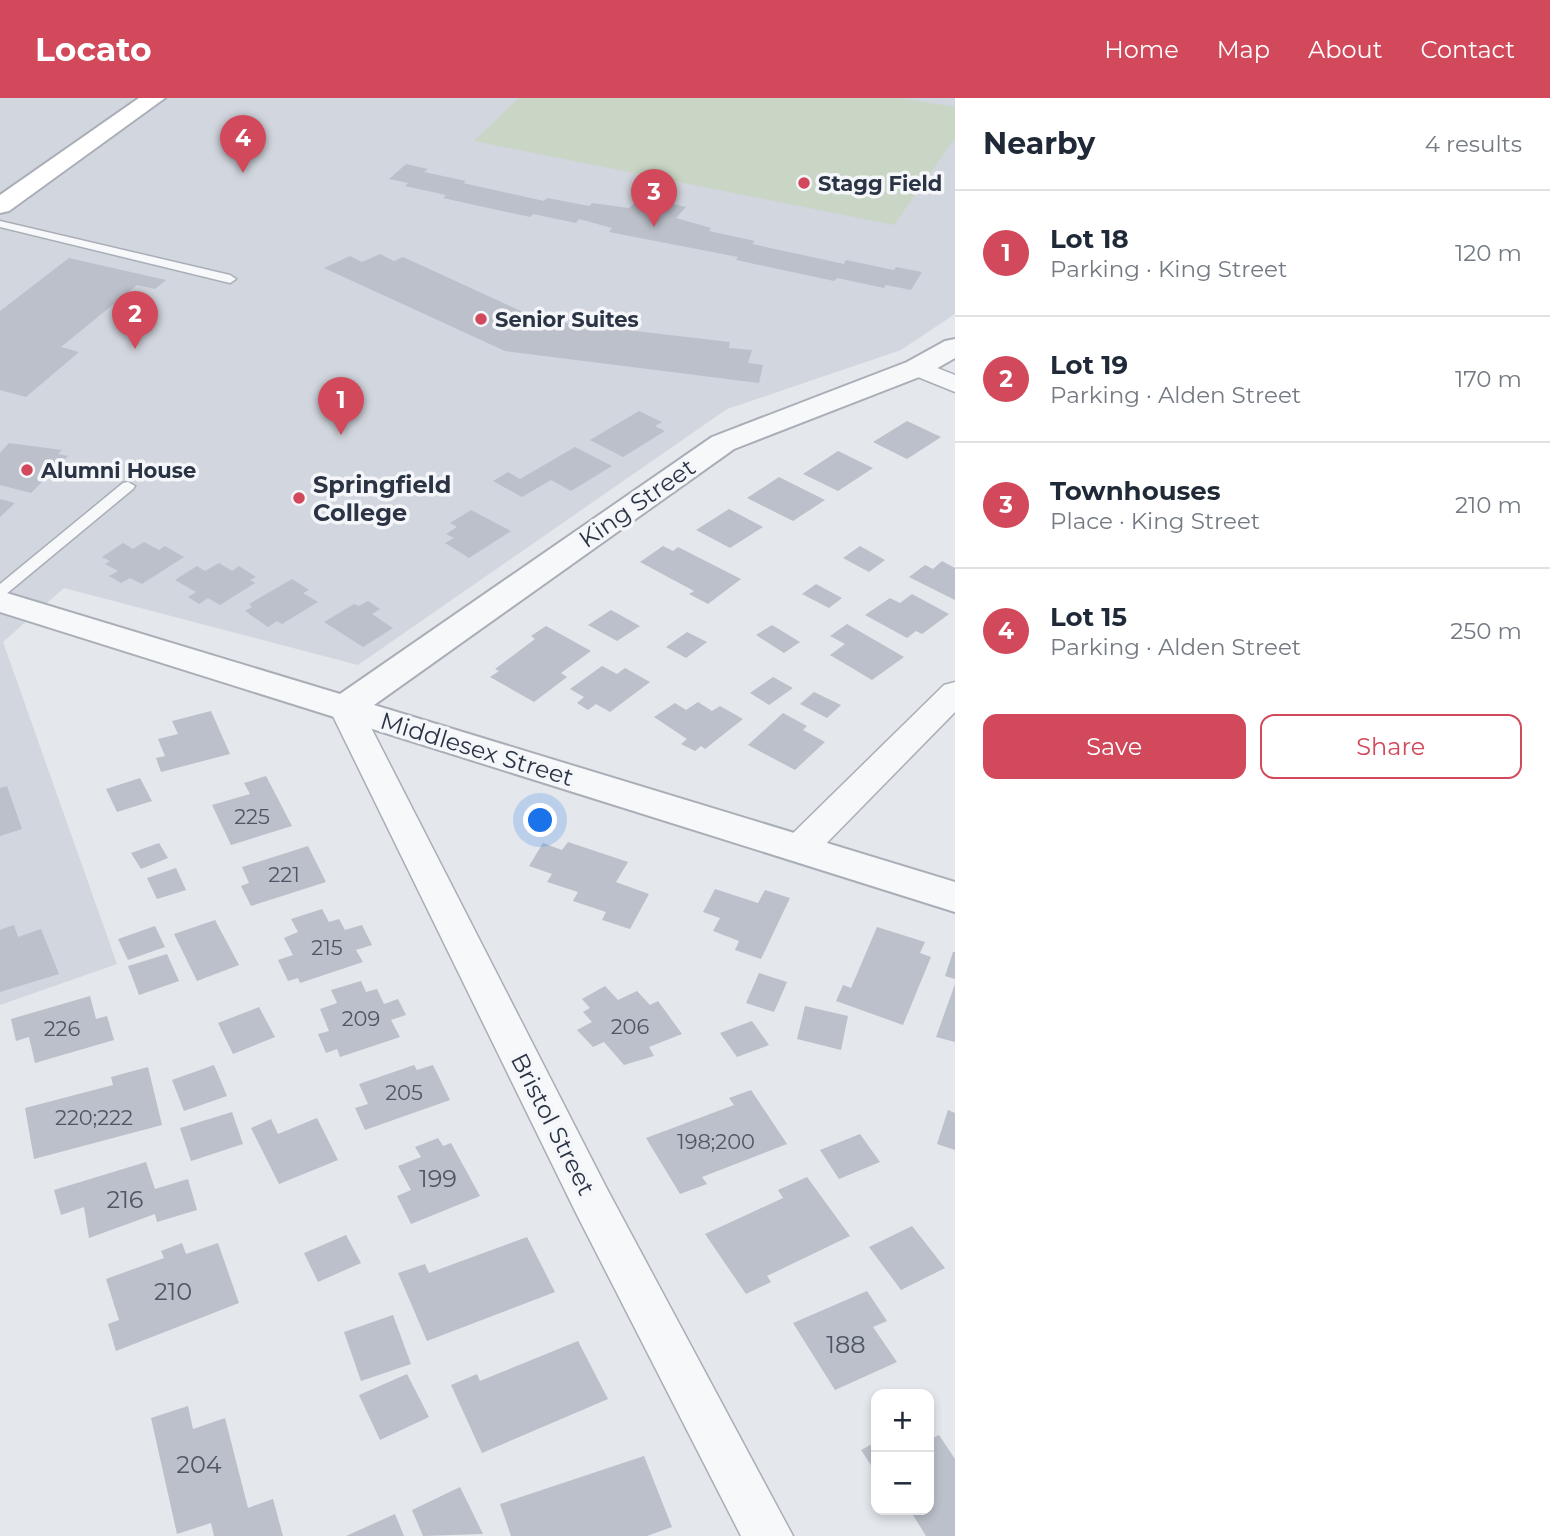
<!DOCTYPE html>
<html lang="en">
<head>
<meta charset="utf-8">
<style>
  body { margin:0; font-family:Montserrat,sans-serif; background:#f6f6f7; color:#1f2937 }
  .controls { position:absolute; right:21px; bottom:21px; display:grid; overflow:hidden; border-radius:14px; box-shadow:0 4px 10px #0003 }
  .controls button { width:63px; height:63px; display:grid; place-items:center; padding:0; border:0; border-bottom:2px solid #e0e1e3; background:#fff; color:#1f2937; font:35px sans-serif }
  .you { position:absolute; left:541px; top:723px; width:24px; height:24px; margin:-18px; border:5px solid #fff; border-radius:50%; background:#1a73e8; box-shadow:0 0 0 10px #1a73e833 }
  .badge { display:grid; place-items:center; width:46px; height:46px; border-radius:50%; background:#d1495b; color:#fff; font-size:23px; font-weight:700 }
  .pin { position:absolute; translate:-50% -58px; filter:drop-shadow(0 2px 4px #0008) }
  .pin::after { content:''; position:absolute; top:37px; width:24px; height:21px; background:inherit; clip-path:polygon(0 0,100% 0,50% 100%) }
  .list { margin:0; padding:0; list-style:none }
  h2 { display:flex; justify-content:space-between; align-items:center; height:91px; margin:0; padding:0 28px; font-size:30px }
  h2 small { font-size:23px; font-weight:400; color:#747a83 }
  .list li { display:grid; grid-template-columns:46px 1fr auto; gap:21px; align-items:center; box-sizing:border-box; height:126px; padding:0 28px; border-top:2px solid #e0e1e3 }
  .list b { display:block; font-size:26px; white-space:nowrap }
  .list p { margin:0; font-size:23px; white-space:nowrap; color:#747a83 }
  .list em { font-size:23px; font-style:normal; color:#747a83 }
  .actions { display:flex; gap:14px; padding:21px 28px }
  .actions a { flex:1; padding:16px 0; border:2px solid #d1495b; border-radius:14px; text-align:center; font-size:24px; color:#d1495b }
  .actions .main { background:#d1495b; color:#fff }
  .map { position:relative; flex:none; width:955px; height:1438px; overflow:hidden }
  header { display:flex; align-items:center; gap:42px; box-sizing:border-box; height:98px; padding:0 35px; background:#d1495b; color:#fff }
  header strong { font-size:33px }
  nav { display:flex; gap:38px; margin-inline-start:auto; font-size:24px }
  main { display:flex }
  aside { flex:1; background:#fff }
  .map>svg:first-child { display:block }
</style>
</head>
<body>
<header>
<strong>Locato</strong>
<nav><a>Home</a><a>Map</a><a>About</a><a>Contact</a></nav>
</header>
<main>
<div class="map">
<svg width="955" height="1438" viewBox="0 0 955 1438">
  <rect width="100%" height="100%" fill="#e4e7ec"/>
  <polygon fill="#d2d6de" points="0,0 955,0 955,216 901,252 727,311 358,567 64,490 3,544 117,866 0,907"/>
  <polygon fill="#c9d6c5" points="519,0 902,0 955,9 955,40 894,127 474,43"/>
  <g fill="#bbc0ca">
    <polygon points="406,66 428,71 424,74 466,83 463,85 544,103 547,100 589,108 592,105 629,110 641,99 686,109 676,120 711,130 709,133 755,143 752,146 844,166 846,162 894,172 896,169 922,174 911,192 886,187 884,190 837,180 834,183 736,162 738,159 609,134 612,130 579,121 576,125 533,116 530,119 443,100 446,97 405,88 408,85 389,81"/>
    <polygon points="380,156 394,163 403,159 525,215 520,218 535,225 557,227 558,224 730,244 729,250 752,252 748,265 763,267 759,285 505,253 324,170 350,158 362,164"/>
    <polygon points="69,160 166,182 155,191 137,187 61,249 79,254 26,299 0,292 0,213"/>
    <polygon points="639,313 662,324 655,328 665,333 623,359 590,342"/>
    <polygon points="907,323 941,339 907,361 873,344"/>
    <polygon points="9,345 62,352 58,356 68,358 31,395 0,387 0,355"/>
    <polygon points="575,349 612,368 571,393 551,382 522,399 493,383 508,374 520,381"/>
    <polygon points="838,353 873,370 838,393 803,376"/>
    <polygon points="779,379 825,402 793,423 747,400"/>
    <polygon points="0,401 15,405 0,419"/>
    <polygon points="729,411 763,429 730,450 696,432"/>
    <polygon points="471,412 511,433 469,460 445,445 454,440 446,436 457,429 450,425"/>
    <polygon points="144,444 159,452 165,448 184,459 142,486 130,480 121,485 109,478 118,473 105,466 110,463 102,459 123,445 133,451"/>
    <polygon points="663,448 673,453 678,449 741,481 708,506 689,496 694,493 640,464"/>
    <polygon points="860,448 885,462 869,474 843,460"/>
    <polygon points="942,463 955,470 955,502 909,479 925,467 933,471"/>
    <polygon points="219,465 232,473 239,468 256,479 250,482 255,485 220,507 208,500 199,506 188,499 196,494 175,482 197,468 205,473"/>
    <polygon points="292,481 309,492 303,495 318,504 282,526 277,523 268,529 245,513 252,509 249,506"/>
    <polygon points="816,486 842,500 829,510 802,496"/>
    <polygon points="912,496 949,516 922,536 916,533 907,540 865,517 890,500 900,505"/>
    <polygon points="368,503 380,511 372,516 393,530 363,549 324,524 354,506 359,508"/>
    <polygon points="611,512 640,528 617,543 588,527"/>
    <polygon points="847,526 904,559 872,582 830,557 845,546 830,538"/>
    <polygon points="772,527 800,544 784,555 756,537"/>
    <polygon points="546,528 591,553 561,575 567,579 534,604 490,579 499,573 495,571 535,541 531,538"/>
    <polygon points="687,534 707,544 686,560 666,549"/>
    <polygon points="602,568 617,576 625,570 650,584 610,614 596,606 588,612 577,605 584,599 570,591"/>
    <polygon points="773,579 793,590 769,607 750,595"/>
    <polygon points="814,594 841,607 827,620 800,606"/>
    <polygon points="698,604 712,613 720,608 743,621 705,651 701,648 695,653 681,646 687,641 654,619 675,605 686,612"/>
    <polygon points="211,613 230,656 161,674 156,660 165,658 158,641 178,636 172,623"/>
    <polygon points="783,615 807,628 803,632 825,644 795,672 748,647"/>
    <polygon points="266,678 292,728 231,747 212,707 250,696 244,685"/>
    <polygon points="140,680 152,703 117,714 106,691"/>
    <polygon points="7,688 22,731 0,738 0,690"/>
    <polygon points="568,744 628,764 616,784 649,796 630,831 602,822 606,814 573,803 578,794 547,784 552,776 529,768 543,745 562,752"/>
    <polygon points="159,745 168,760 141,771 131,755"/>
    <polygon points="308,748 326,784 251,808 241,788 249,785 242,769"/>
    <polygon points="176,770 186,792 157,801 147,780"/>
    <polygon points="715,791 758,805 765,792 790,800 761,861 735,852 739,843 713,833 720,820 703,814"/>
    <polygon points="322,811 329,824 339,821 345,832 362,827 372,847 356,852 363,864 300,885 298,880 288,883 278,862 293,857 284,840 298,834 291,821"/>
    <polygon points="215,822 239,867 197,883 174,836"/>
    <polygon points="14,827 18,839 41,831 59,876 0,894 0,832"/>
    <polygon points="155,828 165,849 128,862 118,841"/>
    <polygon points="877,829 925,844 920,855 931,859 903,927 836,903 843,887 851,890"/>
    <polygon points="953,854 955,854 955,881 945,878"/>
    <polygon points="167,856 179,883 139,897 128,868"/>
    <polygon points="759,875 787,884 774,914 746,905"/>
    <polygon points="361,883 366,894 377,891 384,906 398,901 406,917 391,922 400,939 340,959 337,951 326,955 318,936 329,933 320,911 337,905 331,892"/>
    <polygon points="955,886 955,944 936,939"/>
    <polygon points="605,888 618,902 637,893 650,907 658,903 682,936 649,949 654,958 624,967 604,944 593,949 577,932 592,924 583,914 590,910 582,901"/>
    <polygon points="90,898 96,921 107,918 114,942 35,965 29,939 16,943 11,921"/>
    <polygon points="805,908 848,918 841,952 797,941"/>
    <polygon points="259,909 275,939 233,956 218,925"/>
    <polygon points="752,923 769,947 737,959 720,935"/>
    <polygon points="214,967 227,998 184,1013 172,982"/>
    <polygon points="414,967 417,972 433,967 450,1002 365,1032 355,1010 368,1006 359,986"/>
    <polygon points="148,969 162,1027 34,1061 25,1010 113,987 111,979"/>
    <polygon points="751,992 787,1046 702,1079 707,1086 680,1096 646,1040 734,1007 729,1000"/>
    <polygon points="948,1012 955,1015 955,1052 937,1046"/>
    <polygon points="232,1014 243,1046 191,1063 180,1030"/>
    <polygon points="317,1020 338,1062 279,1086 251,1030 271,1021 278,1036"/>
    <polygon points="860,1036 880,1064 839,1081 820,1052"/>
    <polygon points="438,1040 443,1048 451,1045 480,1098 411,1126 397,1098 411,1092 398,1068 421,1059 415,1049"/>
    <polygon points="146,1064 155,1091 188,1081 197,1112 157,1124 155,1116 89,1140 84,1109 61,1117 54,1092"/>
    <polygon points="807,1079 850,1138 767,1178 771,1184 746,1196 705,1136 783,1100 778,1092"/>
    <polygon points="912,1128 945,1170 901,1192 869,1149"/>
    <polygon points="346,1137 361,1165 318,1184 304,1155"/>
    <polygon points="527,1139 555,1194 427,1243 398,1175 425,1166 429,1175"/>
    <polygon points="182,1145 186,1156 218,1145 239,1205 116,1253 108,1226 119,1222 106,1181 164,1160 161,1153"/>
    <polygon points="867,1193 887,1223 873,1229 897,1264 835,1292 793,1225"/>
    <polygon points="393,1217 411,1266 361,1283 344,1234"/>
    <polygon points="578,1243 608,1301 482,1355 451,1287 477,1276 480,1283"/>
    <polygon points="407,1276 429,1319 380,1342 359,1297"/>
    <polygon points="188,1308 193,1331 225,1320 248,1410 273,1401 283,1438 214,1438 211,1425 177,1436 151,1320"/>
    <polygon points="939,1337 955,1361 955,1438 926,1438 910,1412 929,1412 929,1342"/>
    <polygon points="876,1344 876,1375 861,1352"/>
    <polygon points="644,1358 672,1429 647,1438 511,1438 500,1406"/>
    <polygon points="460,1389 483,1436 423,1438 412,1412"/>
    <polygon points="395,1416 404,1438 346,1438"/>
  </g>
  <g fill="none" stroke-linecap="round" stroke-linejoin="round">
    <defs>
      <g id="service">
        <polygon points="0,123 230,177 236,181 230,185 0,129"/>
        <polygon points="128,384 135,388 133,391 5,497 0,499 0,486 123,385"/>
      </g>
      <g id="minor">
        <polygon points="917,262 955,277 955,294 908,275 904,270 908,265"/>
        <polygon points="955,584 955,614 812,760 799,764 786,760 781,751 786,742 944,587"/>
        <polygon points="345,599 357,602 361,610 606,1089 793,1438 741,1438 576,1115 329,610 333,602"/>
      </g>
      <polygon id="tertiary" points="955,241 955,260 927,276 734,351 374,607 955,784 955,814 0,514 0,493 340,596 712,339 907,264 945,243"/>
      <polygon id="secondary" points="139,0 165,0 9,113 0,115 0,97"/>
    </defs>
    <use href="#service" stroke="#a9aeb7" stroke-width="3"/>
    <use href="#minor" stroke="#a9aeb7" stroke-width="3"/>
    <use href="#tertiary" stroke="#a9aeb7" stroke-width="4"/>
    <use href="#secondary" stroke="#a9aeb7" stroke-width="4"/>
    <use href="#service" fill="#f7f8fa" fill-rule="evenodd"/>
    <use href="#minor" fill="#f7f8fa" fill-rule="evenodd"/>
    <use href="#tertiary" fill="#f7f8fa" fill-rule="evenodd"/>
    <use href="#secondary" fill="#fff" fill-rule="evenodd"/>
  </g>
  <g fill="#d1495b" stroke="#f4f6f9" stroke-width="2.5">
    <circle cx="804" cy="85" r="7"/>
    <circle cx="481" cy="221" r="7"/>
    <circle cx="27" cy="372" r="7"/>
    <circle cx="299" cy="400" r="7"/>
  </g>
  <g text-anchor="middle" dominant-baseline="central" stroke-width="7" stroke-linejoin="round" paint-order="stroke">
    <g font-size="21" font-weight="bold" fill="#2b3445" stroke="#f4f6f9" text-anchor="start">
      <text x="818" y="85">Stagg Field</text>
      <text x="495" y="221">Senior Suites</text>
      <text x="41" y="372">Alumni House</text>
    </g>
    <g font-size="21" fill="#4f5766">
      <text x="252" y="718">225</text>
      <text x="284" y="776">221</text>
      <text x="327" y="849">215</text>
      <text x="361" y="920">209</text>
      <text x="630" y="928">206</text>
      <text x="62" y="930">226</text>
      <text x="404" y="994">205</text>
      <text x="94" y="1019">220;222</text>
      <text x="716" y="1043">198;200</text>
    </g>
    <g font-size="24" font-weight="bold" fill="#2b3445" stroke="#f4f6f9" text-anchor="start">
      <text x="313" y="386">Springfield<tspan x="313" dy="28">College</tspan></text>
    </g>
    <g font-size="24" fill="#2b3445" stroke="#f4f6f9">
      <text transform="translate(637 405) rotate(-35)">King Street</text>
      <text transform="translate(477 651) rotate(17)">Middlesex Street</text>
      <text transform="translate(553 1026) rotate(63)">Bristol Street</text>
    </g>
    <g font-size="24" fill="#4f5766">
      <text x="438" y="1080">199</text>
      <text x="125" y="1101">216</text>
      <text x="173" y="1193">210</text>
      <text x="846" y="1246">188</text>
      <text x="199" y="1366">204</text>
    </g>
  </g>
</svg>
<div class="controls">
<button>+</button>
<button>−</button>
</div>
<div class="you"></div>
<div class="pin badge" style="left:341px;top:337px">1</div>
<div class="pin badge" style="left:135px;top:251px">2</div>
<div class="pin badge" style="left:654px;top:129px">3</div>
<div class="pin badge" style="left:243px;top:75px">4</div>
</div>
<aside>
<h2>Nearby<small>4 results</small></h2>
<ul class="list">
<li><span class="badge">1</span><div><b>Lot 18</b><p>Parking · King Street</p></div><em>120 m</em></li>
<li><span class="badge">2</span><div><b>Lot 19</b><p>Parking · Alden Street</p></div><em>170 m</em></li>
<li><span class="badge">3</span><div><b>Townhouses</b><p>Place · King Street</p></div><em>210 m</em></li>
<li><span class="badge">4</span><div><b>Lot 15</b><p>Parking · Alden Street</p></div><em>250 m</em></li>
</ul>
<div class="actions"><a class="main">Save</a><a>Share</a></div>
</aside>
</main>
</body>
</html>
